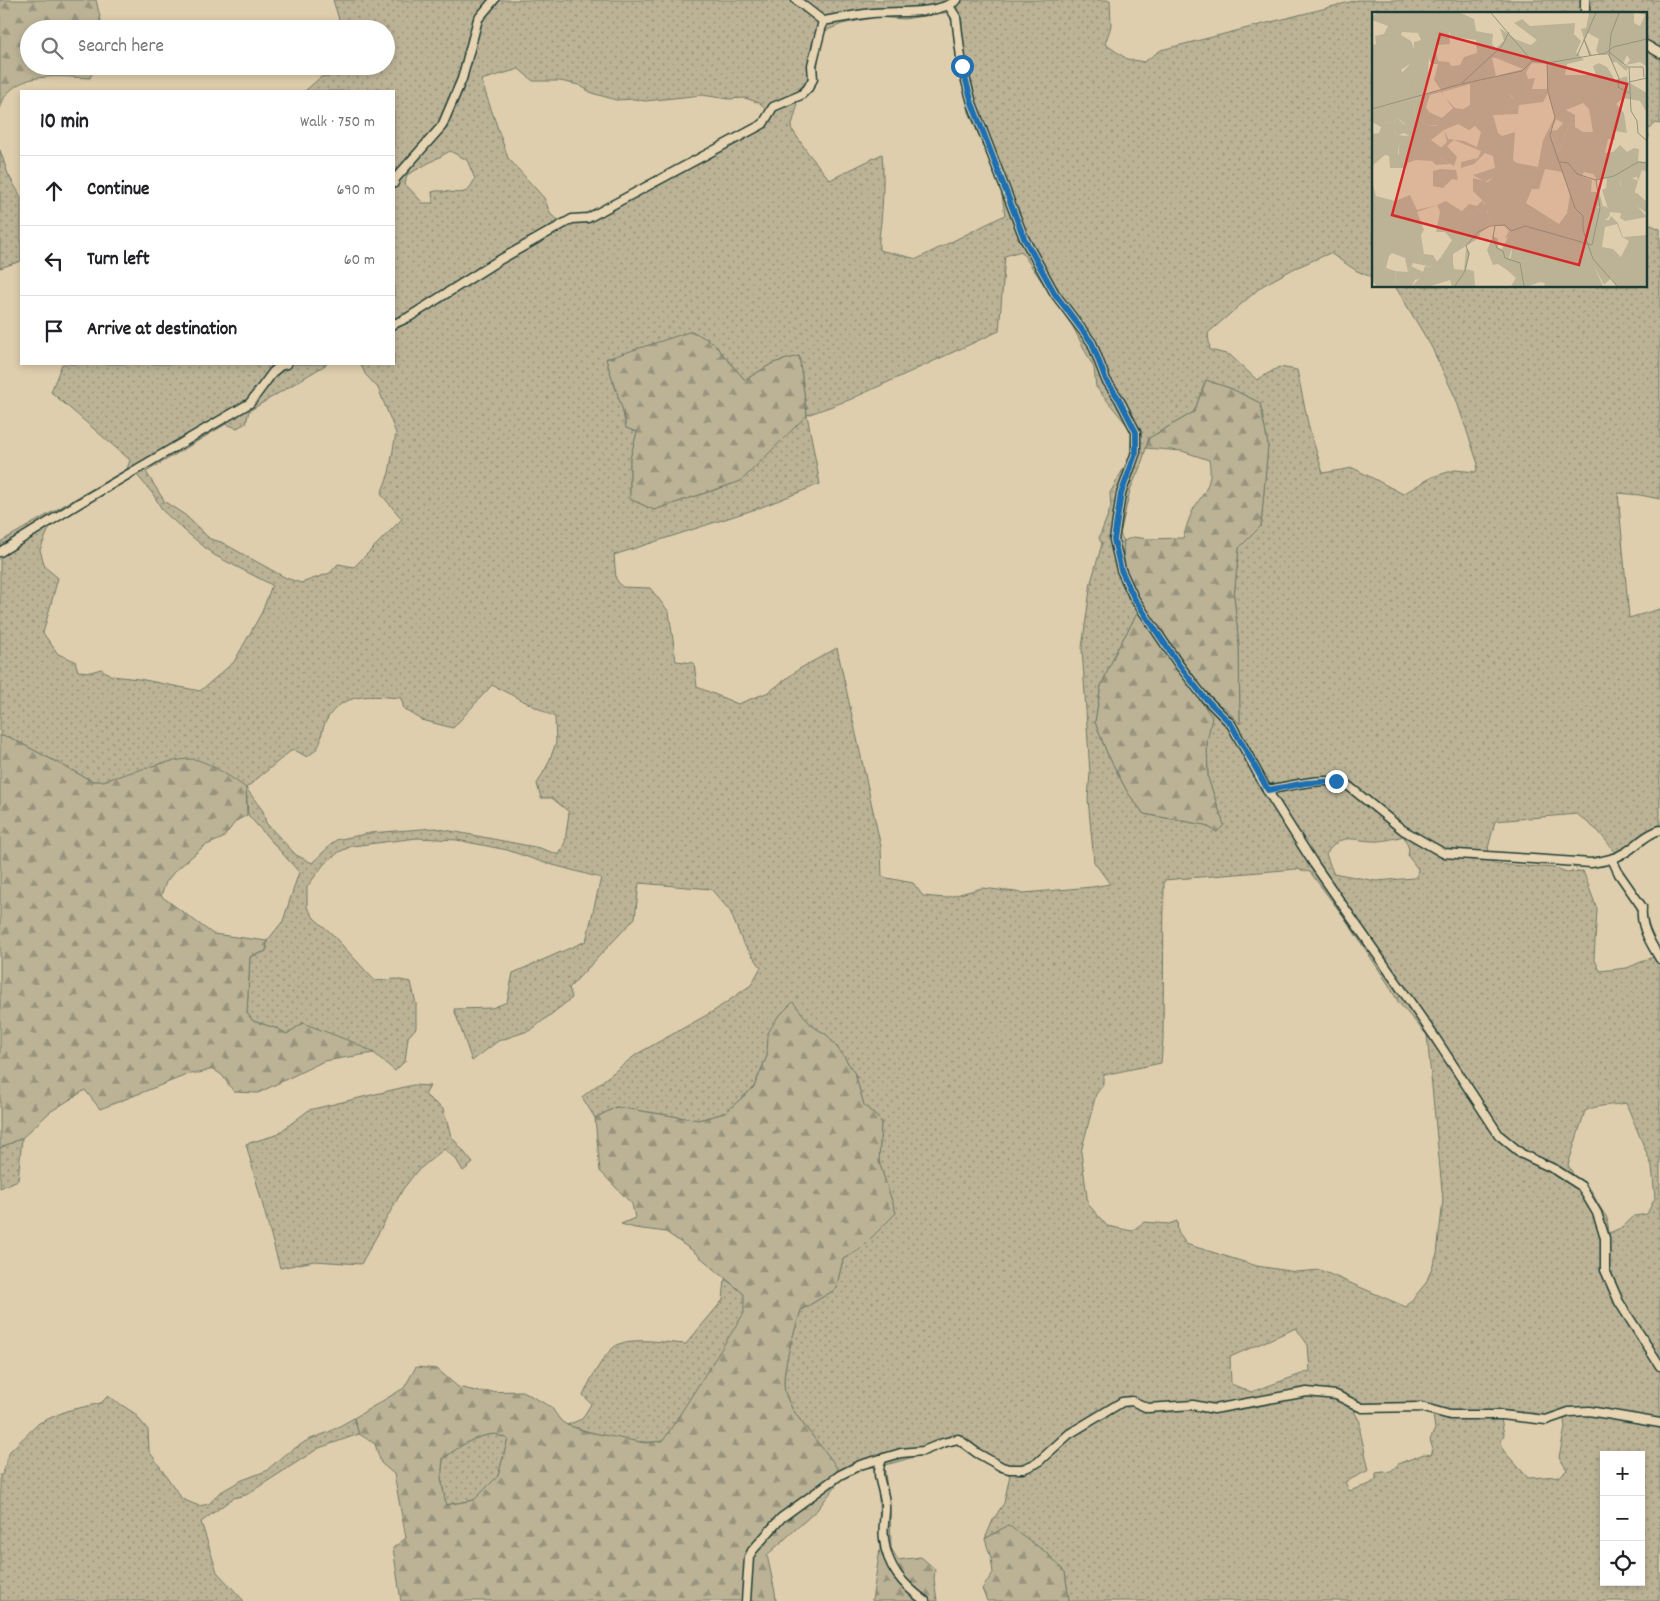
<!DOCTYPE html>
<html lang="en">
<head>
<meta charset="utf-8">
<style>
  body { margin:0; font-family:Dekko,sans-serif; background:#f2f2f2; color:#202124 }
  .controls { position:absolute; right:15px; bottom:15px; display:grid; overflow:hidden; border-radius:0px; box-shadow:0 2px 8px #0003 }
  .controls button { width:45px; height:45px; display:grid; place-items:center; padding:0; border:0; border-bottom:1px solid #e0e0e0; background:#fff; color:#202124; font:25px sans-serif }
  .stop { position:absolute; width:15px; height:15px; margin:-11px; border:4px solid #1f6fb2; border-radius:50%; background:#fff }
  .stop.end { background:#1f6fb2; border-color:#fff; box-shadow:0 1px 5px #0008 }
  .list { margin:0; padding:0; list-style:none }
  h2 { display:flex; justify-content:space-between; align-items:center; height:65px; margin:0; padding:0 20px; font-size:21px }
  h2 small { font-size:16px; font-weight:400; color:#757577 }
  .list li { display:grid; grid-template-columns:32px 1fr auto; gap:15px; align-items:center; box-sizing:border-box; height:70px; padding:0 20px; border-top:1px solid #e0e0e0 }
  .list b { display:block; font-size:19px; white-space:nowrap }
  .list em { font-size:16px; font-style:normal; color:#757577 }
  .icon { flex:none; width:28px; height:28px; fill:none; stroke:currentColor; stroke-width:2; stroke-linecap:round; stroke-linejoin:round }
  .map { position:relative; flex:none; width:1660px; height:1601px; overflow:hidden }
  .search { position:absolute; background:#fff; box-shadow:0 2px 8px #0003; left:20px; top:20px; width:375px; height:55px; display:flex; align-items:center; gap:12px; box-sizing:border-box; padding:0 18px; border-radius:28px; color:#757577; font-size:19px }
  .panel { position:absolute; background:#fff; box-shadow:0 2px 8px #0003; left:20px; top:90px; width:375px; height:275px; border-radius:0px }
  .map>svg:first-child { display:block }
</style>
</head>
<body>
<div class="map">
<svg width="1660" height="1601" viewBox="0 0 1660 1601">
  <defs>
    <pattern id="green-dots" width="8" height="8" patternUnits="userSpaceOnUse" patternTransform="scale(1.25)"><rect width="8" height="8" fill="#bcb397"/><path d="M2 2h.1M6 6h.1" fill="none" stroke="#98937c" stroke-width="1.8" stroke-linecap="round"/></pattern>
    <pattern id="forest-firs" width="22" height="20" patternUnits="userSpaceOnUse" patternTransform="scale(1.25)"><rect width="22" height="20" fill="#bcb397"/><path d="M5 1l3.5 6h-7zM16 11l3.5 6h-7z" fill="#98937c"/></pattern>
  </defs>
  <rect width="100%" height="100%" fill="#dfcead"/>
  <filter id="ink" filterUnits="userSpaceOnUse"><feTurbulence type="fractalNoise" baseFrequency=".02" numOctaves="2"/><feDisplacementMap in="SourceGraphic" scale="10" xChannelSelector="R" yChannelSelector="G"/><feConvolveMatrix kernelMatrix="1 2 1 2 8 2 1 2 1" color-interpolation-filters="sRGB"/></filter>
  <g filter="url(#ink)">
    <g fill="url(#green-dots)" stroke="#6e7866" fill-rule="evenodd">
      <path d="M333,0h777l1,26 -6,18 22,15 17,3 17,-12 197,-50h302v124l-4,-1 -8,7 1,7 -3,4v-127h-272v264l-17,-7 -27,-18 -37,16 -31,17 -54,47 2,17 20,5 27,25 22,-13 18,3 12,58 14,45 30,-5 50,26 29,-17 23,-7 21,2 2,-8 -22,-65 -25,-53 -36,-60h251v-63l14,6v270l-20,-4 -22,-2 11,125 31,-9v225h-3l-35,26 -24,-29 -21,-17 -82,7 -7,27 5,16 62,4 12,4 16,-1 14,38 -3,49 6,13 27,-3 33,-14v647h-591l-4,-29 -57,-47 -23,14 8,-19 11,-17 6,-28 -40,-22 -11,-9c-27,4 -49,16 -75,21l6,47 1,36 -11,1 -1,-51 -6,-33 -13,4 -19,10c-5,-16 -17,-28 -27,-41 -10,-13 -25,-30 -29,-46 -5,-20 10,-62 16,-82l35,-21 7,-30 16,-9 37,-37 -17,-51 2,-41 -17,-16 -9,-31 -12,-19 -16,-20 -15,-9 -44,7 -1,23 -13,31 -29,26 -27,7 -82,-13 -21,11 -13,-21 55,-43 77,-43 37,-26 10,-18 -18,-24 -13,-32 -19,-22 -72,-6 -4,35 -66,70 3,10 -41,32 -33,11 -26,20 -18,-52 38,-1 15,-6 6,-29 73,-32 15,-63 -59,-16 -35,-12 -50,-10 -40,-2 -65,8 -13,6 -15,12 -17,23v20l7,11 17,15 44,48 20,-2 16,3 5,22v24l-8,9 -3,24 -10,10 -21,-18 -71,-30 -16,11 -9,-5 -25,-8 -6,-8 3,-56 16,-6 1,-10 16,-20 16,-49 -51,-57 -2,-27 -78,-25 -65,18h-11l-83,-44 -9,-1v-194l127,-73 3,-9 -79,-68 11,-28h265l-78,47 -3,12 -9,5 -11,-4 -80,48 19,30 20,13 25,24 11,3 65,36 15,5 29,-10 8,-9 16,3 48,-48 -21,-25 8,-21 7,-40 -18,-45 -13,-14 -4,-10h33v-273h-89l16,-14 28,-4 -1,-7h38v-37h-44zM943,13h6l7,23v28l8,22 5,26 32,77 4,26 -88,44 -38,-9c-1,-10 1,-18 2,-28 2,-23 3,-45 1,-68l-52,26 -22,-27 -17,-25 6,-21 -1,-7 13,-8 8,-14 1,-19 7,-28 17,-7 34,-7 28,2zM519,69l14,12h27l19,4 13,8 24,7 18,-1 11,2 57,-6 26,4 17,-1 15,5 6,7 -6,12 -21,12 -150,79 -11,1 -19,6 -8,-5 -7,-17 -36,-40 -27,-78zM450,151l17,9 8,19 -7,12c-15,5 -24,-3 -36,1l1,11h-10l-18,-19 2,-9zM1021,251l52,76 21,41 2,19 36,44 -2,26 -20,36 1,14 -12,31 3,6 -11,38 -9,66 8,125 -2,26 6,63 16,22 -18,3 -68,6 -42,-5 -37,10 -22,-2 -10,-13 -31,-6 -1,-30 -44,-199 -38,21 -30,23 -31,12 -41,-17 -3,-24 -18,-2 -7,-49 -19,-24 -28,-1 -6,-8 -2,-24 145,-47 61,-24 -13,-69 42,-15 150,-69 6,-75zM712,342l33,38 28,-17 26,-7 8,59 -66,66 -87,29 -24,-11v-40l7,-27 -11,-4 -3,-17 -17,-52zM1206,380l26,9 28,14 8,42 -7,81 -22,22 -5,48 5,50 1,77 -16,-16 -9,-4 -25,-32 -52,-74 -11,-27 -4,-13 1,-16 -4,-7 10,-44 11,-25 8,-27 45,-26zM137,475l16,19 10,17 21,19 30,25 58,30 -10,27 -28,50 -34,29 -61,-12 -27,-3 -11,-7 -10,3 -13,-1 -3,-10 -17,-7 -15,-21 15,-55 -13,-11 -5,-17 10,-24zM1138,612l74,105 -5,25 1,36 16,47 -7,7 -12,-7 -61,-11 -16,-21 -21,-40 -12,-31 6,-36 15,-34zM492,685l63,32 1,26 -8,21 -11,20 4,14h11l17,14 -4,30 -6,13 -19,-7 -105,-20 -65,5 -34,7 -24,23 -16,-8 -30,-32 -3,-12 -17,-23 47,-39 14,8c20,-14 10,-18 19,-36 16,-30 46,-25 75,-23l3,11 18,11 31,8zM1404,836l5,13 -1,7 10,13 -1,7 -3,2 -38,3 -43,-8 -7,-19c16,-22 24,-14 46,-13 11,1 22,-3 32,-5zM1296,869l14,3 34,45 43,65 12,21 28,32 16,165 -6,54 -11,29 -20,24 -86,-37 -24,2 -39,-6 -71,-22 -8,-12 -1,-11 -8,3 -25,-2 -12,9 -25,-5 -19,-22 -7,-52 15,-58 7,-9v-10l58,-12 2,-24 1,-159zM1626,1103l26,63 3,32 -8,16 -13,2 -11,11 -14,6 -2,-15 -9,-14 -7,-14 -17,-14 -6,-11 17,-54c13,-7 27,-5 41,-8zM1296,1328l12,17 2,26 -59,21 -20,-8 -1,-27zM1416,1409l17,6 2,14 -5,11 3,9 -2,6 -7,-1 -24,9 -9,8 -15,2v6l-6,5 -21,7 -4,-9 24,-12 -9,-39v-9l-6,-11 19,1zM1501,1419l44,4 19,-4 1,9 -6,29 8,13 -7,6 -32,2 -25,-28 -2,-8 3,-8zM1604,1455h37v127h-37z"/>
      <polygon points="0,150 8,174 21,197 21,261 0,268"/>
      <polygon points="413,1085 430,1086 425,1095 443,1109 451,1136 473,1163 463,1171 456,1159 444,1149 416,1172 403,1189 361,1264 314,1261 280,1268 246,1144 276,1135 309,1110"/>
      <polygon points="22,1138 18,1180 0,1188 0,1148"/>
      <path d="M725,1279l19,14 1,20 -82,129c-32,2 -65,-7 -96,-17l15,-6 9,-15 -8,-9c7,-14 22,-45 36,-51 15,-7 50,-1 67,0l37,-44z"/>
      <polygon points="108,1396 134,1413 148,1430 149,1451 182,1499 199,1506 209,1504 219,1493 240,1481 266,1471 284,1455 308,1440 329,1432 354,1418 359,1434 319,1448 246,1495 233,1498 201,1522 217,1572 244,1601 0,1601 0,1475 2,1475 10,1451 39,1423 66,1411 101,1403"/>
      <path d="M495,1434l13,5 -10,37 -24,24 -28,5 -5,-27 2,-19c17,-13 30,-23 52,-25z"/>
    </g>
    <g fill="url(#forest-firs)" stroke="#6e7866" fill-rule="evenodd">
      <path d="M0,0h96l5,21v8h-72v37h66l-5,12c-27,-1 -64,-7 -83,16 -4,4 -5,10 -7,15z"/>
      <polygon points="692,331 712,342 745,380 773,363 799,356 807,415 741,481 654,510 630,499 630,459 637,432 626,428 623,411 606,359"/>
      <path d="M1206,380l26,9 28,14 8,42 -7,81 -22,22 -5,48 5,50 1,78 -16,-17 -9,-4c-19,-24 -36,-47 -53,-72 -18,-25 -43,-56 -38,-90l9,-4 15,2 35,-1c3,-9 6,-21 11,-30 12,-18 19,-26 15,-48l-27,-9 -36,-3 3,-10 45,-26z"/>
      <polygon points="1138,612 1212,717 1207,742 1208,778 1224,825 1217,832 1205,825 1144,814 1128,793 1107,753 1095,722 1101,686 1116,652"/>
      <path d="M0,736l9,1 83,44h11c25,-7 64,-22 89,-22 15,1 43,21 54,29l1,27 -11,6 -13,17 -19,8 -30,26 -8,10 -5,14 52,38 54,7 -1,10 -16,6 -3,56 6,8 25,8 9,5 16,-11 52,20 19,10 -50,8 -66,32 -24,-1 -12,-17 -9,-6 -14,4 -10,1 -89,35 -15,-19 -35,22 -28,26 -22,10z"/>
      <path d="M793,1002l19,24 15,9 16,20 12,19 9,31 17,16 -2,41 17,51 -37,37 -16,9 -7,30 -35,21c-6,20 -21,62 -16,82 4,16 19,33 29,46 10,13 23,25 27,41l-24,31 -50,45 8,37 1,9h-375l-8,-53 13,-10 -12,-64 -13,-11 -6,-19 -16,-10 -5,-16 50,-30 12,-21 21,2 21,18 22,5 42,-1 29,16 10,14 6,4 21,7 57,11 18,-2 81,-128v-19l-51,-43 -27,-19 -31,-4 -14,-4 14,-6 -3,-14 -32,-33 -5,-53 21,-11 82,13 27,-7 29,-26 13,-31 1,-23 9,-15zM495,1434l13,5 -10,37 -24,24 -28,5 -5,-27 2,-19c17,-13 30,-23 52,-25z"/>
      <polygon points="1008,1525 1047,1553 1065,1572 1069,1601 987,1601 982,1589 993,1573 991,1558 985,1539"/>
      <polygon points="891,1548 898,1560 921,1557 935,1569 934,1579 937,1601 872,1601 880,1549"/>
    </g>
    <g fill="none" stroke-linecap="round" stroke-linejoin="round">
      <defs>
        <g id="minor">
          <polyline points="796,0 823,21"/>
          <polyline points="1585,0 1585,14"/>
          <polyline points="949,6 956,17 962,66 972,103 1024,238 1055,294 1092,343 1106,380 1119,399 1136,432 1136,452 1121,494 1114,540 1121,570 1134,598 1179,665 1203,696 1231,724 1267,790 1314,864 1434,1036 1499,1135 1522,1154 1556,1170 1581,1186 1597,1213 1605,1238 1605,1270 1619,1302 1660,1366"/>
          <polyline points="1646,45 1660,53"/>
          <polyline points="394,183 395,179 442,126 462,79 478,19 494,0"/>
          <path d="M394,324l15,-7 87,-55 76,-43 16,-1 175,-94 10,-17 28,-12 7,-7 5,-9 -1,-14 11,-44c17,-3 33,-6 50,-8 24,-2 65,2 84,-13"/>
          <polyline points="0,552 81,502 250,403 273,372 280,366 287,364"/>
          <path d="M1267,790c24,-4 57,-14 79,-6l57,46 40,23 148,10c13,-2 24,-4 35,-11 13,-8 18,-17 34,-22"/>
          <path d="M1612,859l7,15 23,33c-2,20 8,35 18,52"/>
          <path d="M882,1459c-8,17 2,27 3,45 1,11 -3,23 -1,35 3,28 19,46 41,62"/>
          <polyline points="746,1601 749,1557 752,1551 781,1518 840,1475 860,1465 901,1453 923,1451 943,1443 958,1439 977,1453 1002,1467 1009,1469 1023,1469 1037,1463 1069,1434 1122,1402 1132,1401 1148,1408 1193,1405 1214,1409 1307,1392 1336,1395 1362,1408 1421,1407 1450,1415 1502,1415 1546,1420 1569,1412 1589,1411 1660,1423"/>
        </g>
      </defs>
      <use href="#minor" stroke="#1f3d34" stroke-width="11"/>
      <use href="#minor" stroke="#e7d4b2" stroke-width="8"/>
    </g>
  </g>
  <g fill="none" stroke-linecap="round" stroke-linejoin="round" filter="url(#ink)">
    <polyline stroke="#1f6fb2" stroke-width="6" points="962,66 972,103 1024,238 1055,294 1092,343 1106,380 1119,399 1136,432 1136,452 1121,494 1114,540 1121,570 1134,598 1179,665 1203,696 1231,724 1268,790 1306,783 1336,781"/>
  </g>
  <g transform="translate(1372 12)">
    <rect width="275" height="275" fill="#dfcead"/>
    <path d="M5,1h84l13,6 2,12 17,3 -1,10 4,4 8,-7 -4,-13 15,11 16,6 6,-5 -23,-17 8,-4 8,7 45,-3 -1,11 7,7 -5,11 8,8 -17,4 -2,11h31l-3,-9 6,-3 8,4 8,13 12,-4 1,6 19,11v20l-7,-12 -17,-3 -7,6 8,9 3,20 -12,-2v9l-7,-1 -3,14 8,-1 7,-7 7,7 7,-4 5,1 -1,12 9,1v10l-5,-2 -4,11 -1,-4 -17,3v5l5,6h10l3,16 9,10 -22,4 -5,-3 1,-5 -12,-1 -7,-22 4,-2 1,-10 -10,2 -4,-6 -9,-2 -2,4 10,4 -1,12h8l4,14 -6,1 8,13h4l2,-4 7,7 5,14 24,-2v51h-31l-5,-8 -7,7 -10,-19h-4l-1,20h-45l1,-3 -5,-1 -11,4h-18l5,-8 -9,-8 5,-18 -4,-15 -3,1 4,-7 -5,-5 -14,-1 -3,-10 8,-39 -10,6 -12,-7 22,-7 -2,-12 -8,-3 -11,11 -13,4v-6l17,-4 3,-7 -27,-11 -7,6 10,11 -3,9 -16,-9 1,-7 8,-8 -3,-12 -8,-5h-9l-12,-9 -1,-11 4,-7 -23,7 -2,3 3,9 9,8 -7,1 -4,-5 -2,3 4,11 14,1 -11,9 -1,8 6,11 4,-1 -2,5h-16l-1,-12 -4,-1 -13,11v-32l7,-1 2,-6 -9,-5v-12h3l9,12 4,1 6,-8 -7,-9 -15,-6v-55l4,-1 -1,-8 9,-2 4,-8 -16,-6v-4zM65,13l12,6 2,6 25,3 1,13 -13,4 -4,8 -9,1 -2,-4 -11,-1 -3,-13 -6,10 2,6h7l-4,16 7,10 -39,11 7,-16 -8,-15 10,-7 3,-14 -3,-8 -10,-6 1,-3 16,1zM120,46h4l27,11 -27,7zM160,51l15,1v25h-15l3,-11 -7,1 -2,-7zM98,72v21l-7,4 -8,-1 -11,-12 -2,-4zM69,80l12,16 -11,10 -13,-6 -3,-5 4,-12zM126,81l12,1 8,11 -9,6 -11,-10zM176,81l7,24 -12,23 -5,27 -21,-4 -4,-3 2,-28 -13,4 -4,-3 -5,-18 25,-1 1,-9 24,-3zM211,91l6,6 4,23h-10l-8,-5v-12l-9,-5zM190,105l8,6 -12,30 -8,-22 7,-13zM86,112l11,6 6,-4 6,6 -4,15 -13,-6 -16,-2 -4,-9zM172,133l10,9 -2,11 -7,-5zM173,157l17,3 8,22 -3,19 -8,11 -33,-21 6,-14h7zM245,212l5,13 7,4 -8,16 -8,-8 -11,-2 3,-20zM217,1h45v10l6,3 5,-11 -7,-2h9v54l-7,-5 -14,3 4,-5 -3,-5 -4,9 5,4 -2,3 -10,-9 -4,1 -4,-8h-19l-8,-26 5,-1zM216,21l11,6 -3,12 3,3 -7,1 -7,-15zM69,157l15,1 2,10 -6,-1 -9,9 -10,-2v-15zM0,169l4,15 19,5 15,-6 7,15 20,-5 -20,7 7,18 -3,5 3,19 -6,10 -5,-1 -5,9 -3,-14 -13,-5 -3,3 -3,12 9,3 1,15h-20l-4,-6zM111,188l1,5 -13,12 -10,-5 8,-8 8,2zM94,236l4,4 -4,17 8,2 1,15h-23l-2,-6 -19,6h-19l8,-8 -5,-4 2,-5 6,3 2,-6 7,1 9,-10 12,4 1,8 10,1z" fill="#bcb397" fill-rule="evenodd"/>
    <path d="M63,12l14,7 1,13 -12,1 -9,13 -1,19 -6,19 -21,5 8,-16 -10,-9 12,-13 -1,-11 4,-3v-7l7,-2 -3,-7zM136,80l5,7 6,-1v7l-10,6h-11v-18zM47,86l-5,7 1,11 12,9 12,1 5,4 -13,10 11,8 -4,9 12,7 -14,1 -4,-4 -16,-1 -12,4 -5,-9v-10l10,-9 -5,-3 -7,3 -6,-12 2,-3 5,4 7,-1 -9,-7 -8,6 -8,-2 -5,-11h-3l1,-10 17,7 5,9 -2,-8 -4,-2zM193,101l5,5v5l-12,30 -8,-22 7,-1 6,-7 -7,-4zM178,126l5,14 -3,13 -7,-4 -3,-12zM127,159l7,16 -2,11 -13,8 -4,6 3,14 -10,7 -1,5 -26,16v7l-9,-1 -3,-3 11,-17 -7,-8h-9l4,-20 -3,-7 9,-4 25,16 14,-14 -12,-12v-13l15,4zM256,164l10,5 -3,10 -13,2 -2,-13zM265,181l10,9v11l-9,-6 -4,-13zM224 201a7 7 0 1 1 14 0a7 7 0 1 1-14 0ZM121,224l5,3v9l4,1 6,-12 5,7 -4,14 4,7 -6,5 -9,-6 -5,1 -6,-15zM52,242l9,1 4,7 -5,5 -14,-3zM39,254l6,3 -2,5 6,4 -6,2 -3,6h-16l-1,-15 13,1zM217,254h5l9,20h-14z" fill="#bcb397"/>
    <path fill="none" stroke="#92947d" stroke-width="1" d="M119,1l41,48M247,1l-8,21 -2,21 10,23 -1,9 11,6M212,27l6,17M237,40l19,15h15l1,10M205,44l19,-43M175,51l1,29 7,25 -5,19 25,72 8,8v14l10,29 24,27M257,55l2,44 6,10 1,12 9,8M257,70l18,-4M90,71l40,-37 7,-14M0,97l89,-25 61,-13 10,-10 15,2 59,-10 7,-6 34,-8M188,150l8,1 9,11 19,6 18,-4 24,-14 9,1M123,214l-2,11 4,11 6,3 2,7 15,5 4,23M83,274l10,-15 4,-17 -3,-8 12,-14 12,-6 15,-1 6,6 14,-5 67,19 8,-37 -4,-28"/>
    <path fill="#d62828" fill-opacity="0.15" stroke="#d62828" stroke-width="2.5" d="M68,22l187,50 -48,181 -187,-50z"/>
    <rect width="275" height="275" fill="none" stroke="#1f3d34" stroke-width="2.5"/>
  </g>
</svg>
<div class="controls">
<button>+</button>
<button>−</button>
<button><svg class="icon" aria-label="locate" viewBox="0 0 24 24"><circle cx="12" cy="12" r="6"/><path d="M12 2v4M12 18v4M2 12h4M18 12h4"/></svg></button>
</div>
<div class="stop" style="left:962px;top:66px"></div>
<div class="stop end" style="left:1336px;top:781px"></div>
<div class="search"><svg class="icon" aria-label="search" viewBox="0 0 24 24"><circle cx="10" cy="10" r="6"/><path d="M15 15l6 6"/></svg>Search here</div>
<section class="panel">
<h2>10 min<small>Walk · 750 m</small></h2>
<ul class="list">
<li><svg class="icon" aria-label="ahead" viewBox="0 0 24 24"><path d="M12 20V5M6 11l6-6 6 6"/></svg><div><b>Continue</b></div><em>690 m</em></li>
<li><svg class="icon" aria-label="left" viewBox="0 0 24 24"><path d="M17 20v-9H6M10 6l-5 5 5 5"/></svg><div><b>Turn left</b></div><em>60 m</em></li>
<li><svg class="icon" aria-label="arrive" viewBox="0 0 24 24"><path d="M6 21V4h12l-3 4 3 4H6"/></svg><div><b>Arrive at destination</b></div></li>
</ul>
</section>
</div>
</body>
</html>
